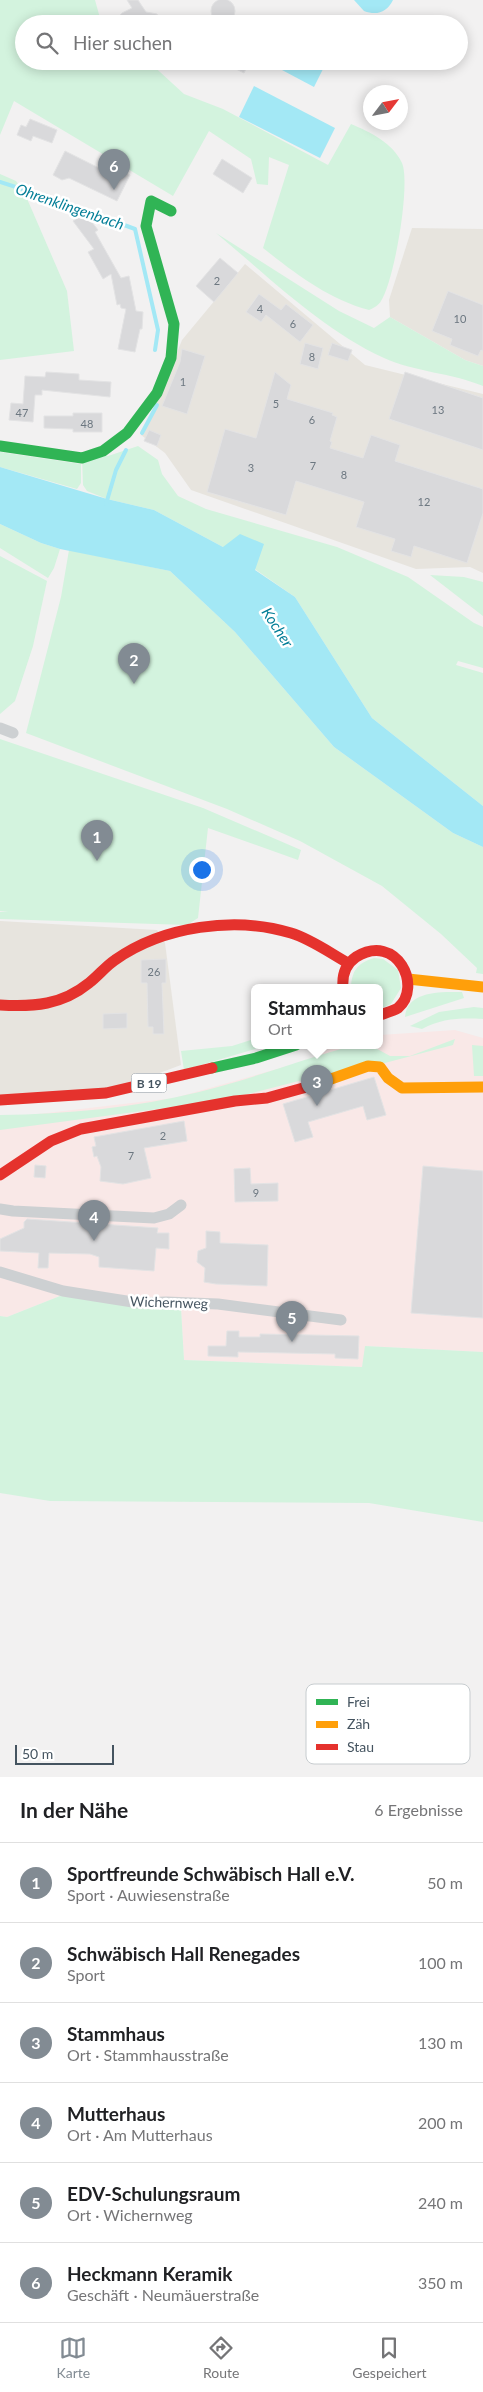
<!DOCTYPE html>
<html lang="de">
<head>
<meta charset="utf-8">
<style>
  body { margin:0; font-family:Lato,sans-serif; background:#f6f6f6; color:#202124 }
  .compass { position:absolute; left:363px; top:85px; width:45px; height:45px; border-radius:50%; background:#fff; box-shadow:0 2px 12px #0003; rotate:58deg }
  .scale { position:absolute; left:15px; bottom:12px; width:99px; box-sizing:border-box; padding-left:5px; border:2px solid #455460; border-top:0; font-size:14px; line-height:18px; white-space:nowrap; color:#455460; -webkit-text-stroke:4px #fff; paint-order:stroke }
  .you { position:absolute; left:201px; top:869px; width:18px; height:18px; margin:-12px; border:4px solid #fff; border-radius:50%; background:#1a73e8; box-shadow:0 0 0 8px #1a73e833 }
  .badge { display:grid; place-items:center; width:32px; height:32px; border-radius:50%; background:#828b93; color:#fff; font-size:16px; font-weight:700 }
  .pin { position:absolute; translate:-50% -41px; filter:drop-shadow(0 1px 2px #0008) }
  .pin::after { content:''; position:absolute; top:26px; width:18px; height:15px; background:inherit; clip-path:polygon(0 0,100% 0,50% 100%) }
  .popup { position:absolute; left:251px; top:984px; width:132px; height:65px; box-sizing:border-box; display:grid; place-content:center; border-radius:8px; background:#fff; filter:drop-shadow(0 1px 4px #0005); font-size:16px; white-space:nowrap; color:#757577 }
  .popup b { font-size:19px; color:#202124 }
  .popup::after { content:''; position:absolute; left:50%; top:100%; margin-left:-10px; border:10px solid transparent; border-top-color:#fff }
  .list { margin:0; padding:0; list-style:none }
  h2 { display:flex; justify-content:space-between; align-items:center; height:65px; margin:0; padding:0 20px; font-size:21px }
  h2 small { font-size:16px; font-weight:400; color:#757577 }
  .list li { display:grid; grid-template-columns:32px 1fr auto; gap:15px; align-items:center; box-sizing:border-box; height:80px; padding:0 20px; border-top:1px solid #e0e0e0 }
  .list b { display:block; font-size:19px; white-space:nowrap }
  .list p { margin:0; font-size:16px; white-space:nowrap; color:#757577 }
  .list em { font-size:16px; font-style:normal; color:#757577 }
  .icon { flex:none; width:28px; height:28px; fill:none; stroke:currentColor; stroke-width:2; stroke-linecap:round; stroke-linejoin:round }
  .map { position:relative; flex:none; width:483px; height:1777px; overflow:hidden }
  .search { position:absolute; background:#fff; box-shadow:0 2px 12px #0003; left:15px; right:15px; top:15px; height:55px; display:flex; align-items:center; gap:12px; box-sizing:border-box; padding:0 18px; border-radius:28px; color:#757577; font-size:19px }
  .sheet { height:545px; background:#fff }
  nav { display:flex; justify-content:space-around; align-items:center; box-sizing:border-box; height:70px; border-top:1px solid #e0e0e0; background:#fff; font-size:14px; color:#757577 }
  nav a { display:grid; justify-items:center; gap:2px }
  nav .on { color:#828b93 }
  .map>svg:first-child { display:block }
</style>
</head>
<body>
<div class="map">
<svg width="483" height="1777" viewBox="0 0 483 1777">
  <rect width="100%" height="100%" fill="#f2f1f1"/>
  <g fill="#e7e4de">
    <polygon points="412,228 483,229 483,366 465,360 390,317 389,300"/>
    <polygon points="245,264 365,365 483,394 483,573 470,567 416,569 191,490 165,453 141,435 149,422 182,340"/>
    <polygon points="0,921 157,930 165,943 181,1065 106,1093 0,1100"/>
  </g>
  <polygon fill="#f9e8e7" points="455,1030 483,1038 483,1352 366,1346 362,1367 184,1360 181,1308 60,1296 7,1317 0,1316 0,1121 21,1116 174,1098 309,1060 331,1045 380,1045 380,1035"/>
  <g fill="#d3f3de">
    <path d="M0,0h95l5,18 7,6h-83v37h124l36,33 39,15 105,56 23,-41c19,8 42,19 51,39 9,21 -8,119 -21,138 -2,4 -7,7 -12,9 -41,-11 -73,-36 -106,-62l26,-83 -20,-8 -1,28 -11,-1 -6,-25 -42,-28 -36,65 -159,-95 -14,34z"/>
    <polygon points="0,174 16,181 25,194 67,291 74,351 0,360"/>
    <path d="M216,233l123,78 35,17 16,-11 75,43 18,6v20c-31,-13 -68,-14 -99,-28 -63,-29 -115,-81 -168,-125z"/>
    <polygon points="138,446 158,460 162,474 178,496 206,509 337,547 408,577 474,623 483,627 483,668 458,661 456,665 483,673 483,806 372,718 295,597 223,547 154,510 107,499 87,491 83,485 82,458 108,456"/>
    <polygon points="0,452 81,464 81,483 77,489 0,467"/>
    <polygon points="0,524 41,543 60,549 54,568 48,578 0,548"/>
    <polygon points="69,550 170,571 235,632 334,747 453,833 483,847 483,974 476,973 477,968 441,934 382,886 300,841 227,809 26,733 61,597"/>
    <polygon points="0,556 47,581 33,646 15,701 0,714"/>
    <polygon points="430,575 464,577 483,582 483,616"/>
    <polygon points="0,739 203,808 301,850 298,860 208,828 198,918 187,925 0,919 0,912 8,912 0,911"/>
    <path d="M374,958l9,1 15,11 3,18 -10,16 -11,5v-22h-29c1,-16 6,-24 23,-29z"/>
    <path d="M462,992l2,6 -59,19c2,-27 38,-25 57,-25z"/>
    <path d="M474,1007l9,1v11c-23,-1 -40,-1 -61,10l-12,-3 29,-14z"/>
    <polygon points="254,1039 254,1045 269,1045 184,1070 181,1051 232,1046"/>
    <path d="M455,1039l-2,6 -72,19 -82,17 -74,19 -225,30v-15c67,-1 134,-7 199,-23 53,-13 104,-33 156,-47h15l20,11h20z"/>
    <polygon points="472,1045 483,1046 483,1076 474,1076"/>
    <polygon points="60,1296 181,1308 184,1360 362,1367 365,1346 483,1352 483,1522 369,1503 50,1501 0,1493 0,1316 7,1317"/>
  </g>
  <g fill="#a3e8f5">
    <path d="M354,0h39c-6,12 -16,16 -29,11z"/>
    <polygon points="265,61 327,61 314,87"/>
    <polygon points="254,86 335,128 320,158 239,117"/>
    <polygon points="0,467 107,499 154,510 223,547 240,534 264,544 255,570 295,597 372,718 483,806 483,847 453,833 334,747 235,632 170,571 60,549 41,543 0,524"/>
  </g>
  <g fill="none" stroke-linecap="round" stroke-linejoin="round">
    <g stroke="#a3e8f5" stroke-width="4">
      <polyline points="0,182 56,200 135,229 158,330 155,350"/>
      <polyline points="142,433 157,405"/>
      <polyline points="106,504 116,470 126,450"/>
    </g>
  </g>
  <g fill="#d9d9db" stroke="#e3e3e4">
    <circle cx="223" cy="11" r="12"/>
    <polygon points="127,0 138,0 146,12 157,14 162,24 112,24 122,13 132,8"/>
    <polygon points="220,61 250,61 244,73"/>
    <polygon points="30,119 57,130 52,143 33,136 31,141 17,135 21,125 26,127"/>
    <polygon points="65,151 107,172 110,165 130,175 117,201 69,178 62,180 53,175"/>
    <polygon points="222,159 252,178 243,193 213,174"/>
    <polygon points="85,213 98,230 95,232 121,278 129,276 136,311 143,312 142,329 140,329 135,352 118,349 126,309 121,308 120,304 117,305 111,274 103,279 88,252 94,249 73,221"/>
    <polygon points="220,258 238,273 214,302 196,286"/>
    <polygon points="448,291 483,305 483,351 481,350 478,356 450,345 452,339 432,331"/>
    <polygon points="259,294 281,310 286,304 313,325 300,342 266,315 261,322 246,312"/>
    <polygon points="305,343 323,348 318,369 300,364"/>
    <polygon points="332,343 352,350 348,361 328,355"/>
    <polygon points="182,349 205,356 187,414 162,406 180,362"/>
    <polygon points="46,372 79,374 79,380 111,382 110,397 42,390 42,395 35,395 33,422 9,420 11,403 23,404 25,376 45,377"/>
    <polygon points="275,372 291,385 287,399 333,413 332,415 337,417 330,441 332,442 330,448 363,458 371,435 400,445 395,461 483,489 483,513 467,563 414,546 411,557 391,551 395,539 356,527 364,502 296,481 286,515 207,492 225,429 256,438"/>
    <polygon points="405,372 483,398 483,450 389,419"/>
    <polygon points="73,413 102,413 102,432 73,432 73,429 44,428 44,416 73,416"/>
    <polygon points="149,430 161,435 157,446 144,441"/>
    <polygon points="166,959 166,983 162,983 164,1034 153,1034 153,1027 148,1027 147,983 141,983 141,960"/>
    <polygon points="127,1013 127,1028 103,1029 103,1014"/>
    <polygon points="374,1077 386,1115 367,1120 363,1106 339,1113 308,1122 313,1137 295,1142 283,1104"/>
    <polygon points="184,1121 187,1141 144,1148 151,1178 123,1184 100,1181 101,1167 97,1156 94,1157 92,1147 96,1146 94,1137"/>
    <polygon points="35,1165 46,1166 45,1178 34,1177"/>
    <polygon points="423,1166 483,1171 483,1318 411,1313"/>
    <polygon points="250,1168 251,1184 278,1183 278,1201 235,1202 234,1169"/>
    <polygon points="27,1219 158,1228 157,1233 169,1233 169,1249 156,1248 154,1271 99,1267 99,1257 90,1254 49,1253 48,1268 38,1268 39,1253 0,1251 0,1239 24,1228 24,1222"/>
    <polygon points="206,1231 220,1232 220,1243 268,1245 267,1286 216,1284 204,1282 205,1268 197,1262 198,1251 206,1248"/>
    <polygon points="227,1331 239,1331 239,1337 260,1337 260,1334 359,1336 358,1359 335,1358 335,1354 238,1352 238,1357 208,1356 208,1346 226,1346"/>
  </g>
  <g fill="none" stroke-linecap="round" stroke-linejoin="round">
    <g stroke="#cdd0d2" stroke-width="11">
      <polyline points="0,728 13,733"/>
      <polyline points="0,1209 13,1211 154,1218 169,1214 181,1205"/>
      <polyline points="0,1272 63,1291 139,1303 166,1302 218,1304 341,1320"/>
    </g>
    <g stroke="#30b455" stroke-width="11">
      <polyline points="0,446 82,458 103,451 127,433 157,393 171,358 174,324 146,226 151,201 171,211"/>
      <polyline points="212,1068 256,1058 296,1045"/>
    </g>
    <g stroke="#ff9f0a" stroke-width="11">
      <polyline points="408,979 483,987"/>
      <polyline points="314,1085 368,1066 380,1067 388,1078 402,1088 483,1087"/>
    </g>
    <g stroke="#e5322d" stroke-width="11">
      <path d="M343,987c-1,-12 3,-23 13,-30 41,-25 67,30 42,51 -5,3 -13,5 -18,7"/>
      <path d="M0,1005c34,2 62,0 89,-22 9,-7 17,-17 26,-23 48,-34 120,-44 176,-27 20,6 39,20 57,30"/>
      <polyline points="0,1100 106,1093 212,1068"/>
      <polyline points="0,1175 51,1141 81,1129 235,1101 267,1098 314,1085"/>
    </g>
  </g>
  <g text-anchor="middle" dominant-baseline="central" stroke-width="5" stroke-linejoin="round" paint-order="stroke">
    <g font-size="11" fill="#6c7780">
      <text x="217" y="280">2</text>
      <text x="260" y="308">4</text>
      <text x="460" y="318">10</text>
      <text x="293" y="323">6</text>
      <text x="312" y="356">8</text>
      <text x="183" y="381">1</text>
      <text x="276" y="403">5</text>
      <text x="438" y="409">13</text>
      <text x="22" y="412">47</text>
      <text x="312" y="419">6</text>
      <text x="87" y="423">48</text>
      <text x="313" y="465">7</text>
      <text x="251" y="467">3</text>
      <text x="344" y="474">8</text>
      <text x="424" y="501">12</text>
      <text x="154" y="971">26</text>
      <text x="163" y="1135">2</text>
      <text x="131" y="1155">7</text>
      <text x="256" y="1192">9</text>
    </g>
    <rect fill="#fff" stroke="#7d8790" stroke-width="1" x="131.5" y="1073.5" width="35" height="19" rx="4"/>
    <g font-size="12" font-weight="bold" fill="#455460">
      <text x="149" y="1083">B 19</text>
    </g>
    <g font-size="14" fill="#455460" stroke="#fff">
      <text transform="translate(169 1302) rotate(2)">Wichernweg</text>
    </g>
    <g font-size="15" font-style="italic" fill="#037e97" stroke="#fff">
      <text transform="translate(70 206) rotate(19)">Ohrenklingenbach</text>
      <text transform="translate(278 627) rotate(57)">Kocher</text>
    </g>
  </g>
  <rect x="306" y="1684" width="164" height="80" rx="8" fill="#fff" stroke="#c7cccf" stroke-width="1"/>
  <rect x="316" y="1699" width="22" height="6" fill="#30b455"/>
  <rect x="316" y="1721" width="22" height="7" fill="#ff9f0a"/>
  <rect x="316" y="1744" width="22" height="6" fill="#e5322d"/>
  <g font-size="14" fill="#455460">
    <text x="347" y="1707">Frei</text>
    <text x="347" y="1729">Zäh</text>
    <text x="347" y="1752">Stau</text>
  </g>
</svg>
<svg class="compass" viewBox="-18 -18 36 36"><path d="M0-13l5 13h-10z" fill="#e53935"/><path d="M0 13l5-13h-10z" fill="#757577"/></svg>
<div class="scale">50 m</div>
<div class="you"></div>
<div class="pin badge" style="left:97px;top:861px">1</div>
<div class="pin badge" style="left:134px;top:684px">2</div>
<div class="pin badge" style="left:317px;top:1106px">3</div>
<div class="popup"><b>Stammhaus</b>Ort</div>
<div class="pin badge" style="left:94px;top:1241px">4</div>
<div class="pin badge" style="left:292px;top:1342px">5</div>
<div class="pin badge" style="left:114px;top:190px">6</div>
<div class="search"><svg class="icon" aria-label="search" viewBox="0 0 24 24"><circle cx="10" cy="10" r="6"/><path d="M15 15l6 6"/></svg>Hier suchen</div>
</div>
<section class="sheet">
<h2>In der Nähe<small>6 Ergebnisse</small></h2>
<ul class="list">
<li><span class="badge">1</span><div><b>Sportfreunde Schwäbisch Hall e.V.</b><p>Sport · Auwiesenstraße</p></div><em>50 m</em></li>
<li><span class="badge">2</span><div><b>Schwäbisch Hall Renegades</b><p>Sport</p></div><em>100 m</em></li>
<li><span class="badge">3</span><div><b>Stammhaus</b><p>Ort · Stammhausstraße</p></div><em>130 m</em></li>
<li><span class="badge">4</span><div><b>Mutterhaus</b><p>Ort · Am Mutterhaus</p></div><em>200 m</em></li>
<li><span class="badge">5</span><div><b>EDV-Schulungsraum</b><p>Ort · Wichernweg</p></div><em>240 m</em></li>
<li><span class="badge">6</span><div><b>Heckmann Keramik</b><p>Geschäft · Neumäuerstraße</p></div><em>350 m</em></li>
</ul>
</section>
<nav>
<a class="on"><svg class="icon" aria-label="map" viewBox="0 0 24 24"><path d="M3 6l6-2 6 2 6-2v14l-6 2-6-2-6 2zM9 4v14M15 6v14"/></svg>Karte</a>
<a><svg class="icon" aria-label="directions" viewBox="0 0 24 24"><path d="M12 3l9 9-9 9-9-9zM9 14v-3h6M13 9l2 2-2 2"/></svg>Route</a>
<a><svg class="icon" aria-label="saved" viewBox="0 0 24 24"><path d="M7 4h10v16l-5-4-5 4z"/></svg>Gespeichert</a>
</nav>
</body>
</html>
